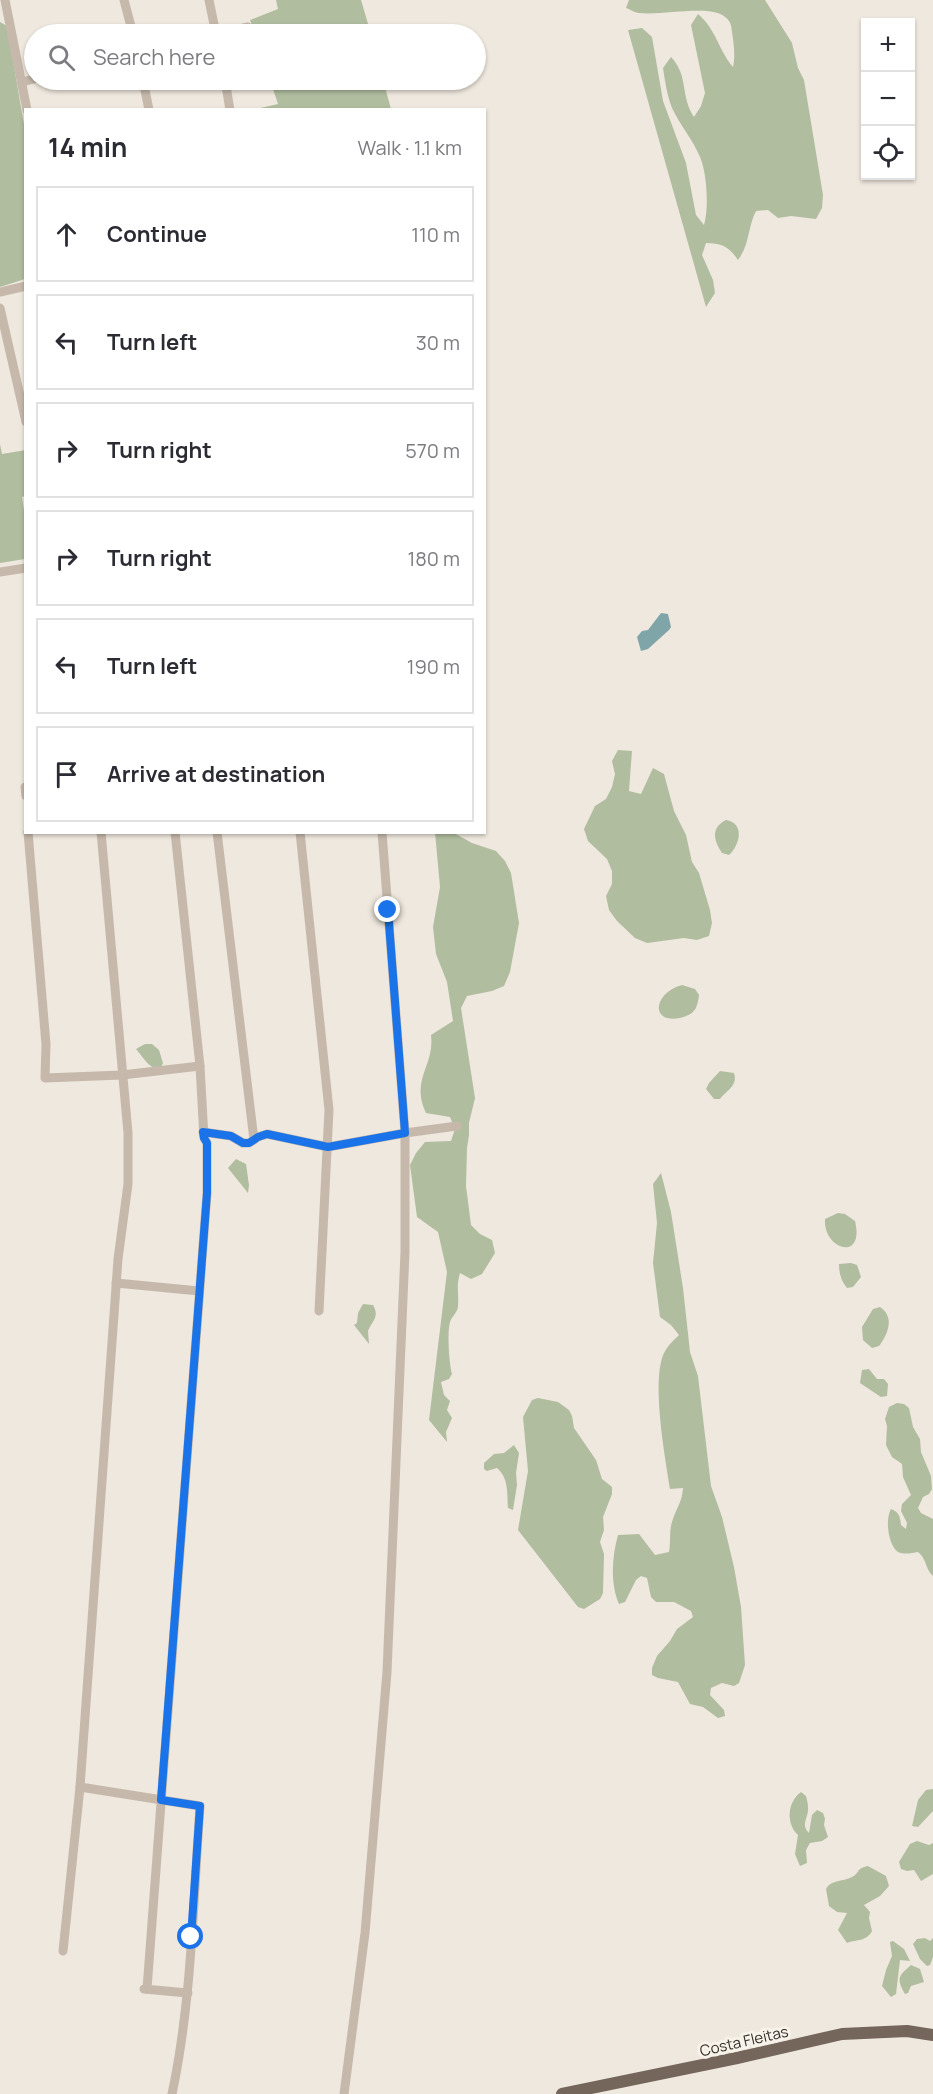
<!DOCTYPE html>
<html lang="en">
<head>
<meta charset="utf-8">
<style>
  body { margin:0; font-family:Manrope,sans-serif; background:#f7f7f7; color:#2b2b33 }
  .controls { position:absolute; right:18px; top:18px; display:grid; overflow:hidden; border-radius:0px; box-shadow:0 2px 4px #0004 }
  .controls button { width:54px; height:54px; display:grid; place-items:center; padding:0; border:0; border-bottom:2px solid #e1e1e2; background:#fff; color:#2b2b33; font:30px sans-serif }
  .stop { position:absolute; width:18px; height:18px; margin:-14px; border:4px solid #1a73e8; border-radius:50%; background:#fff }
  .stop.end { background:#1a73e8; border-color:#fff; box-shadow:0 2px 6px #0008 }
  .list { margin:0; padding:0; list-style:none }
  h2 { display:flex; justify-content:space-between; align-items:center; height:78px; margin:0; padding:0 24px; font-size:26px }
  h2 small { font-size:20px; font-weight:400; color:#7c7c81 }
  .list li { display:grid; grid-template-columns:39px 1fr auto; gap:18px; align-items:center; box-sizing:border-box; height:96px; margin:0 12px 12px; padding:0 12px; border:2px solid #e1e1e2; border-radius:0px }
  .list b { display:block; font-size:22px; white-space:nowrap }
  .list em { font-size:20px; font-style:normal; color:#7c7c81 }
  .icon { flex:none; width:33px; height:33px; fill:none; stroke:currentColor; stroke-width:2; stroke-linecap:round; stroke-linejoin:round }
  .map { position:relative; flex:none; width:933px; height:2094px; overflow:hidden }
  .search { position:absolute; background:#fff; box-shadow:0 2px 4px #0004; left:24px; top:24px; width:462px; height:66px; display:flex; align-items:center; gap:15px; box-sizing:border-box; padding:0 21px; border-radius:33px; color:#7c7c81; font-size:22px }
  .panel { position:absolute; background:#fff; box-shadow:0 2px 4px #0004; left:24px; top:108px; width:462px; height:726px; border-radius:0px }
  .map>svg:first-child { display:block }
</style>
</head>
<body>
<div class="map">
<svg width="933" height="2094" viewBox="0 0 933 2094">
  <rect width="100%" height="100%" fill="#efe8de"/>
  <g fill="#b1bd9f">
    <polygon points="276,0 361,0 371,34 255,34 250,20 278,9"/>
    <path d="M629,0h136l27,43 6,25 6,12 19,115 -1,13 -6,11 -25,-3 -13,2 -10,-8 -12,1c-9,18 -6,33 -18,49 -9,-13 -16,-17 -32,-17l-4,12 11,25 2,13 -9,14 -78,-277 14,-2 10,9 11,64 23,62 10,52 8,10c5,-17 3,-52 -4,-68 -7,-17 -20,-32 -28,-49 -5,-13 -7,-27 -9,-40l8,-11c18,19 9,39 23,60l7,-11 4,-13 -14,-68 7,-11c18,15 21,37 35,53 3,-14 0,-27 -2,-42 -8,-25 -62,-9 -92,-12 -4,0 -9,-4 -13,-5z"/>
    <polygon points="0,22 7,26 26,136 25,279 0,287"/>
    <polygon points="270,80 383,80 391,109 256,109 278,104"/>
    <polygon points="0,444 2,454 26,450 25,496 22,497 25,517 25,559 0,563"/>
    <polygon points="618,750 632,751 629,791 641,794 653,768 664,774 674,811 686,835 692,862 699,873 710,910 712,923 709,936 697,940 684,938 647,943 635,938 617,921 609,910 606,896 612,884 612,871 607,859 588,841 584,829 595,806 606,799 612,787 615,774 612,761"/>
    <path d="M726,820c19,3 14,25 3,35l-7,-2c-8,-12 -12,-25 4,-33z"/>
    <path d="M435,832l19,1 18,10 24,8 9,10 6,12 8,50 -9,49 -6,14 -12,5 -25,5 -6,12 14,90 -6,25v12l-2,13 -1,38 5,39 9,9 12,6 3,13 -13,21 -11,5 -11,-6c-4,13 -1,20 -2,33 0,6 -6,10 -8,16 -3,11 -1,41 2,52l-3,5 -8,3 3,13 6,6 -3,9 5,8 -6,14 1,10 -18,-22 18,-148 -9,-40 -21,-15 -7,-52 6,-12 9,-11 26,-1 4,-12 -5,-12 -24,-4c-16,-34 9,-47 5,-78l22,-14 -6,-39 -11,-28 -3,-27 7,-40z"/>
    <path d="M682,985l13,4 4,6c-2,14 -4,19 -19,23 -31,6 -26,-26 2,-33z"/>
    <path d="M145,1044h7l7,6 4,13 -3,6c-11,0 -17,-12 -24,-20z"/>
    <path d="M720,1071l14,2c4,13 -7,17 -14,26h-6l-8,-10 3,-6z"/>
    <polygon points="236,1159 246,1164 249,1185 248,1193 228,1168"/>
    <path d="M661,1173l10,39 12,76 7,64 8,24 13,110 11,31 12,50 7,40 4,58 -6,18 -5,3 -12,-3 -11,5 -1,7 14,15 1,6 -7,2 -15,-11 -13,-3 -12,-22 -20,-4 -6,-3v-7l5,-12 13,-15 7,-12 16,-12 -2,-6 -17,-9h-18l-5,-5 -4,-19 -6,-2 -5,4 -11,22 -6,2c-9,-20 -7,-48 -1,-69l21,-1 16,21 14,-3c2,-10 0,-21 3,-30 4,-14 10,-19 11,-34l-13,1c-5,-32 -19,-108 -6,-136 4,-8 9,-12 15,-18l-8,-10 -11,-8 -7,-54 4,-40 -4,-39z"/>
    <path d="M838,1213l7,1 10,7c10,41 -32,29 -30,-2z"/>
    <path d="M851,1263l6,2 4,12 -8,10 -6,1c-6,-7 -8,-15 -8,-24z"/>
    <path d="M363,1304l10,1c7,12 -1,16 -5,26l1,13 -15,-19 3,-2 1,-10z"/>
    <path d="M880,1307c15,10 8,27 -1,39l-7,2 -9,-8 -1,-13 11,-18z"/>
    <polygon points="869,1369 877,1379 884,1379 888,1384 887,1396 881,1397 860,1383 862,1370"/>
    <polygon points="538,1398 558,1402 569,1410 572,1416 574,1428 596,1460 602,1479 612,1487 612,1494 603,1517 604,1530 600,1542 604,1554 603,1593 600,1599 584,1609 578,1607 518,1530 528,1471 523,1417 532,1400"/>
    <path d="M897,1403l7,1 5,4 4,19 7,12 1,13 10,24 1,13 -3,5 -6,3 -5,11 3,5 12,6v57c-8,-7 -6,-17 -15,-24 -6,1 -14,3 -20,0 -10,-7 -13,-33 -7,-43 8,3 9,7 10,16l5,4 1,-6 -6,-12 1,-7 9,-9 -8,-18 -1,-13 -10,-7 -6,-12 1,-19 -2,-7 4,-12z"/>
    <path d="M514,1445l5,8 -3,20 1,12 -4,25 -5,-2c-1,-14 1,-30 -11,-40l-10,3 -3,-2v-6l10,-9 10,-1z"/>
    <polygon points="933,1789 933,1811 918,1827 912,1826 918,1800 926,1790"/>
    <path d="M801,1792l5,4c1,4 2,8 2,11 1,11 -8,17 1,26l3,-18 5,-5 6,3 2,6 -1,6 4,12 -6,4 -12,2 -4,7 1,13 -7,3 -5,-12 3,-19c-12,-11 -11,-33 3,-43z"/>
    <polygon points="917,1841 929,1845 933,1843 933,1874 921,1881 914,1870 907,1871 901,1869 899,1862 910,1844"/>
    <path d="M868,1866l18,10 3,10 -9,10 -16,9 6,7 -1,6 3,13c-6,11 -15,8 -25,12l-9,-13 9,-17 -10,-1 -8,-6 -3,-17c6,-10 17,-7 26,-12 8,-4 4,-9 16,-11z"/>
    <polygon points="925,1938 930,1941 933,1938 933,1957 930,1965 927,1966 920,1959 913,1944 917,1939"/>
    <polygon points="893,1941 904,1949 910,1961 900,1960 896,1994 891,1997 882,1986 886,1970 892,1956 890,1942"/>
    <path d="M911,1965l9,4 4,13 -13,4 -3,7 -3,1c-10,-17 -5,-19 6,-29z"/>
  </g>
  <polygon fill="#80a5a9" points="661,613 668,614 671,627 669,630 648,649 641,651 637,637 642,631 648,630"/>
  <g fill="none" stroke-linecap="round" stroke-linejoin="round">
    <g stroke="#c6b9ab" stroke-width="9">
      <polyline points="5,0 27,110"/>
      <polyline points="124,0 133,34"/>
      <polyline points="209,0 216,34"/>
      <polyline points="218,34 248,27"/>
      <polyline points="143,80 149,110"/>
      <polyline points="225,80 230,110"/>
      <polyline points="22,82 34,79"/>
      <polyline points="0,292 26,286"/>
      <polyline points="0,308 26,422"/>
      <polyline points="0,572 26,568"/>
      <polyline points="25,787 26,796"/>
      <polyline points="28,832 46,1044 45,1078 122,1075 200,1066"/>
      <polyline points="217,832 254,1140"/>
      <polyline points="300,832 329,1110 319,1311"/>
      <polyline points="203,1132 231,1136 243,1143 249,1143 258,1137 267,1134 328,1147 405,1133 457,1126"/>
      <polyline points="116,1283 199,1291"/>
      <path d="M80,1787l120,19c-7,96 -8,194 -28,288"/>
      <polyline points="63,1951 80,1787 118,1259 128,1184 128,1133 101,832"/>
      <polyline points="144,1989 188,1993"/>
      <polyline points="147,1989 207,1193 207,1143 204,1138 200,1066 175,832"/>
      <polyline points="344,2094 365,1933 387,1672 405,1252 405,1133 382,832"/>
    </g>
    <polyline stroke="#75665c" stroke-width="12" points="562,2094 737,2058 842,2034 907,2031 933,2035"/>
  </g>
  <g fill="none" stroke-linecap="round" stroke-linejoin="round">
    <polyline stroke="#1a73e8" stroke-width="8" points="191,1937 200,1806 161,1800 207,1193 207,1143 204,1138 203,1132 231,1136 243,1143 249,1143 258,1137 267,1134 328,1147 405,1133 388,910"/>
  </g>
  <g text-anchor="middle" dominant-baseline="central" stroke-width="6" stroke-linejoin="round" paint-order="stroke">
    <g font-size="15" fill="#352e29" stroke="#f7f2ea">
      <text transform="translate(744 2041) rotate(-13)">Costa Fleitas</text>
    </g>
  </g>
</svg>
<div class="controls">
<button>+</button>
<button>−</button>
<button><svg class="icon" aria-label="locate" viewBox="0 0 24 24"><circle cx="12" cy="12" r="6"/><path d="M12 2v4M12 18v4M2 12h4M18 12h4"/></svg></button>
</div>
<div class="stop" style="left:191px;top:1937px"></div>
<div class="stop end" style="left:388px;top:910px"></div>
<div class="search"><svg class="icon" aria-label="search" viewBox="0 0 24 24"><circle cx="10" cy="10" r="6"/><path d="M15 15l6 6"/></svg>Search here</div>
<section class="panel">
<h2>14 min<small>Walk · 1.1 km</small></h2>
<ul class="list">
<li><svg class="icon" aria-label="ahead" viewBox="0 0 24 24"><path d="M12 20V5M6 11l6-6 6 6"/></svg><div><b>Continue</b></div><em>110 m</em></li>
<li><svg class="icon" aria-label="left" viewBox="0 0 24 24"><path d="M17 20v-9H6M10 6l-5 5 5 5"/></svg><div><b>Turn left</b></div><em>30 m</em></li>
<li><svg class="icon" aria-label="right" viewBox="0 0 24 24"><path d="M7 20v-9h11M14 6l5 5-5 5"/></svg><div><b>Turn right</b></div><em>570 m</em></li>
<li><svg class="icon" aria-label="right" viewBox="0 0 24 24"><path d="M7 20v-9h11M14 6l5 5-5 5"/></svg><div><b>Turn right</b></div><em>180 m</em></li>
<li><svg class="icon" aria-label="left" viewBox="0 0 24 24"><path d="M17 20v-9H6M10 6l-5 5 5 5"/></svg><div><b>Turn left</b></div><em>190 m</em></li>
<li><svg class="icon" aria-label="arrive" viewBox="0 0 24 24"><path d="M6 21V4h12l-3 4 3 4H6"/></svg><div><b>Arrive at destination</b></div></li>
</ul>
</section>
</div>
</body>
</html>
